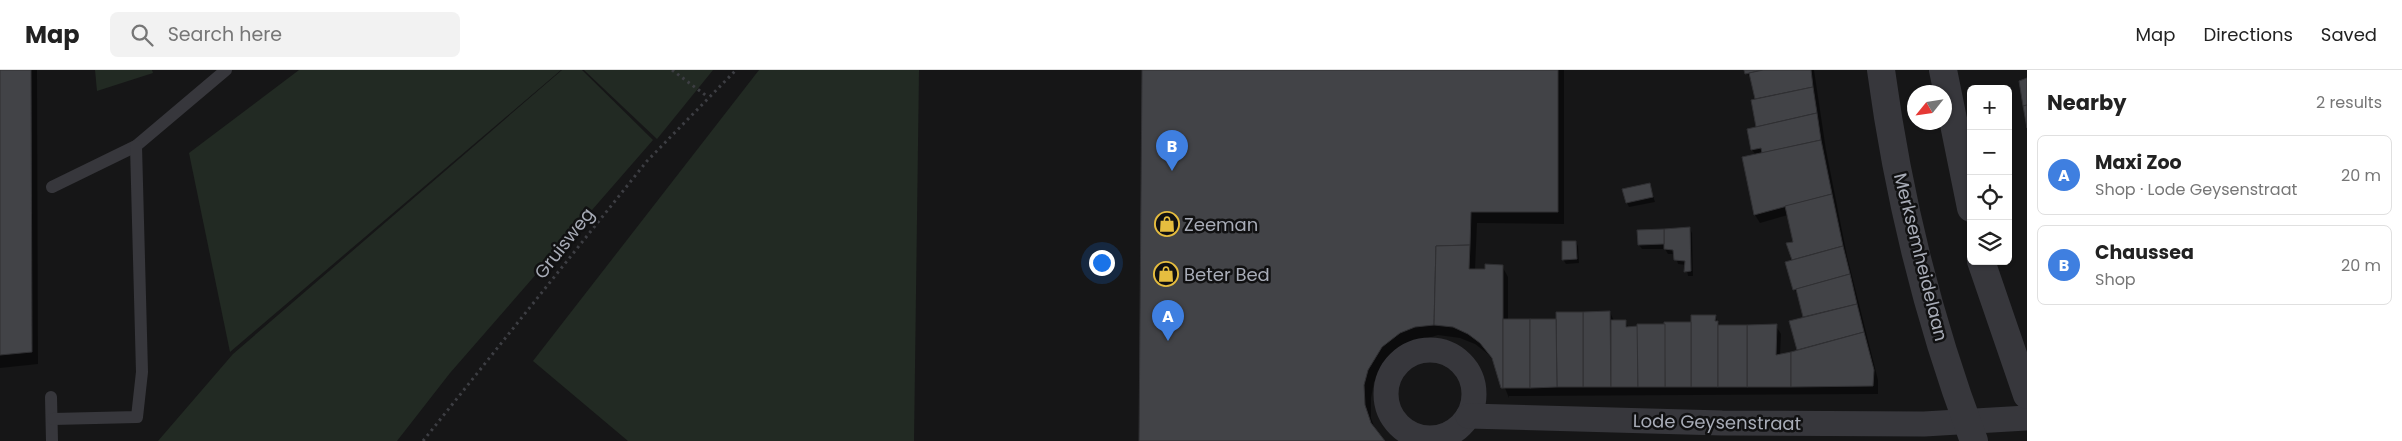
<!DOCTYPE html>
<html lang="en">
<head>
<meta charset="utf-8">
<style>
  body { margin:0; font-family:Poppins,sans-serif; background:#f2f2f2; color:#222 }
  .controls { position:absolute; right:15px; top:15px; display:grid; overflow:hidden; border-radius:8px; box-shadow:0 1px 4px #0004 }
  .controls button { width:45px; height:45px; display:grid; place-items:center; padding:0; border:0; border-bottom:1px solid #e0e0e0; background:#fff; color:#222; font:25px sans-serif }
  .compass { position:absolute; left:1907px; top:15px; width:45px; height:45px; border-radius:50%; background:#fff; box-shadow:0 1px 4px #0004; rotate:240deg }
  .you { position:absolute; left:1101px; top:192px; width:18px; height:18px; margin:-12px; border:4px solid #fff; border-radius:50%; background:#1a73e8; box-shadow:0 0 0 8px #1a73e833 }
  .badge { display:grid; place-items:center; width:32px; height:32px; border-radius:50%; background:#2563eb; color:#fff; font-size:16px; font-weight:700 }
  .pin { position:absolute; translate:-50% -41px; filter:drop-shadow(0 1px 2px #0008) }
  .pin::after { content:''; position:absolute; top:26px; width:18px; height:15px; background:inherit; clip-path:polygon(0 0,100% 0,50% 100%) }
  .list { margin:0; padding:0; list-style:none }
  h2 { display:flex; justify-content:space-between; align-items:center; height:65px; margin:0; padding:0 20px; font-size:21px }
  h2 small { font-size:16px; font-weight:400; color:#767676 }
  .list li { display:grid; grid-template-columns:32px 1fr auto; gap:15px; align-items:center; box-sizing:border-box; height:80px; margin:0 10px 10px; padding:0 10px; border:1px solid #e0e0e0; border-radius:8px }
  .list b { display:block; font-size:19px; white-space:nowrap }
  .list p { margin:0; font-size:16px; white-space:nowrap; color:#767676 }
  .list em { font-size:16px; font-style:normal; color:#767676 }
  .icon { flex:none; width:28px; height:28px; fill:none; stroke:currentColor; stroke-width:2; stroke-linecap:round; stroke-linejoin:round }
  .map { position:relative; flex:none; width:2027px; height:371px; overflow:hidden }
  header { display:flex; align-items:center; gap:30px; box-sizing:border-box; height:70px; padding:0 25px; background:#fff; border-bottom:1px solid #e0e0e0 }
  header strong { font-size:24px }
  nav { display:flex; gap:28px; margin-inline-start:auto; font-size:18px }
  .search { width:350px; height:45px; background:#f2f2f2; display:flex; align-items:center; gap:12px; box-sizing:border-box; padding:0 18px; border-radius:8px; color:#767676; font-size:19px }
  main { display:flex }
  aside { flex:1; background:#fff }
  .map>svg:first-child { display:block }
</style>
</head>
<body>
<header>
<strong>Map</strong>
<div class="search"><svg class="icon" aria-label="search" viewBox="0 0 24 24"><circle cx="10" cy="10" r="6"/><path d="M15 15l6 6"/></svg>Search here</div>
<nav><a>Map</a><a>Directions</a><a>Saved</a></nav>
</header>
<main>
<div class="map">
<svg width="2027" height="371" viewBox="0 0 2027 371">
  <rect width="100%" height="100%" fill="#161617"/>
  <g fill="#222a23">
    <polygon points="95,0 152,0 153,3 97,21"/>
    <polygon points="299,0 561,0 230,282 189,83"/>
    <polygon points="562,0 582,0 653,70 450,303 397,371 158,371 233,284"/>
    <polygon points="584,0 713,0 657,69"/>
    <polygon points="759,0 919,0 914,371 628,371 533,291"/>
  </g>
  <g fill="#0007">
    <polygon points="0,0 37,0 38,294 0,298"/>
    <polygon points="1143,0 1564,0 1564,154 1477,153 1475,200 1502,196 1508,207 1508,250 1558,250 1610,242 1614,251 1625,251 1629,258 1692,253 1715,247 1720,255 1776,256 1781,264 1780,285 1798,281 1791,252 1805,248 1800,227 1794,219 1793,191 1788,174 1794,173 1788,145 1760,153 1755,145 1743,88 1756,85 1752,80 1758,58 1756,30 1753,12 1745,0 1814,0 1826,80 1847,186 1878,310 1878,324 1509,326 1509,328 1495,293 1488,284 1475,274 1460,268 1438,265 1406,275 1389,289 1374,312 1371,328 1371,348 1376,362 1384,371 1140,371"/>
    <polygon points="1649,114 1655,132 1629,137 1627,133"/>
    <polygon points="1690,159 1692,163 1693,206 1688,206 1686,195 1678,194 1675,184 1668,184 1665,179 1642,179 1639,175"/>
    <polygon points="1576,172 1578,176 1579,193 1566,194 1563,189"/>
  </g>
  <g fill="#424347" stroke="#303033">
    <polygon points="0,0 31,0 32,282 0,285"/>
    <polygon points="1142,0 1558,0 1558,142 1471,142 1470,175 1436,176 1434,255 1415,257 1400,263 1382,277 1368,300 1364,315 1365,335 1371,353 1385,371 1139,371"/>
    <polygon points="1744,0 1763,0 1745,4"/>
    <polygon points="1763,0 1811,0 1813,17 1755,29 1749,3"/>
    <polygon points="2027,8 2027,35 2023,36 2019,11"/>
    <polygon points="1813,17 1817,43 1756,57 1751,30"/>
    <polygon points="2027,35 2027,58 2023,36"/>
    <polygon points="1817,43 1821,70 1762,83 1761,78 1751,80 1747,59"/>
    <polygon points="1821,70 1832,124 1754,145 1742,87"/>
    <polygon points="1650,113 1653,127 1626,133 1622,119"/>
    <polygon points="1832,124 1843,176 1792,190 1786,173 1793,172 1785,136"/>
    <polygon points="1690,157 1691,201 1684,202 1685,191 1674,190 1673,180 1664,179 1664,159"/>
    <polygon points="1664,159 1664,174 1638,175 1637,160"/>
    <polygon points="1562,171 1576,171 1577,189 1562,190"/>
    <polygon points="1470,175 1469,199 1485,199 1485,194 1503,195 1503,318 1501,318 1492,288 1480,273 1468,264 1453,257 1434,255 1436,176"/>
    <polygon points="1843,176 1850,204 1793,220 1785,192"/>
    <polygon points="1850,204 1857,234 1803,247 1796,219"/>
    <polygon points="1857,234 1864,262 1797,280 1789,251"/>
    <polygon points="1610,241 1611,317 1583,317 1583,242"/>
    <polygon points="1556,242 1583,242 1583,317 1557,317"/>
    <polygon points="1691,245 1716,245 1715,251 1718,251 1718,317 1691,317"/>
    <rect x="1503" y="249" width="27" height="69"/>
    <polygon points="1530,249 1556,249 1557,317 1530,318"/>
    <polygon points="1611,250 1626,250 1626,257 1638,256 1638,317 1611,317"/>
    <polygon points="1664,252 1691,252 1691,317 1665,317"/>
    <polygon points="1637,254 1665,254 1665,317 1638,317"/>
    <polygon points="1777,254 1776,285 1791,282 1791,317 1747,317 1747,255"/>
    <rect x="1718" y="255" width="29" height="62"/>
    <polygon points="1864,262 1874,300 1873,316 1791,317 1791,282"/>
  </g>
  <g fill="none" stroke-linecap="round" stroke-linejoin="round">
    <g stroke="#3d3e43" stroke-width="3" stroke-dasharray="2.5 4" stroke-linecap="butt">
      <polyline points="672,0 708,27"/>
      <polyline points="423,371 647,91 736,0"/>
    </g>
    <g stroke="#37373c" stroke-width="12">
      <polyline points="52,117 136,76 226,0"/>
      <polyline points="51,327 52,371"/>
      <polyline points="53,349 137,347 142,302 136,76"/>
    </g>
    <g stroke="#37373c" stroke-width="25">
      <circle cx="1430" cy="324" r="44"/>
      <polyline points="1468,346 1722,353 1924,354 2027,348"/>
    </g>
    <g stroke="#37373c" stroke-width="28">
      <path d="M1881,0c17,126 48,252 93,371"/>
      <polyline points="1943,0 1971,138"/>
      <polyline points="1981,191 2027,325"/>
    </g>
  </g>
  <defs>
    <symbol id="shop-ring" viewBox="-11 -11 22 22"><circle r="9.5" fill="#111112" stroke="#e6bd3f" stroke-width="1.5"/><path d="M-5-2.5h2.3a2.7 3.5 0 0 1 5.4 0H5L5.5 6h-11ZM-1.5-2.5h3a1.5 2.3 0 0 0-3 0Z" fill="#e6bd3f"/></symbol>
  </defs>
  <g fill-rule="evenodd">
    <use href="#shop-ring" x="1153" y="140" width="28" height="28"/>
    <use href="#shop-ring" x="1152" y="190" width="28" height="28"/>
  </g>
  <g text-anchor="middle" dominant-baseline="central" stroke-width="5" stroke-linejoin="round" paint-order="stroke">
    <g font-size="18" fill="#a8acb7" stroke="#111112" text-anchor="start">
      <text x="1184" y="154">Zeeman</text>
      <text x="1184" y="204">Beter Bed</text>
    </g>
    <g font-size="18" fill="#a8acb7" stroke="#111112">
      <text transform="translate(564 173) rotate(-52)">Gruisweg</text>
      <text transform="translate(1921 187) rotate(76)">Merksemheidelaan</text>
      <text transform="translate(1717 352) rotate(1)">Lode Geysenstraat</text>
    </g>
  </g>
</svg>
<div class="controls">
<button>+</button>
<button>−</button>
<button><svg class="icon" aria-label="locate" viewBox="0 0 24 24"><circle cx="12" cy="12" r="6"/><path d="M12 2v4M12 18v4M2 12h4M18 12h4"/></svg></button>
<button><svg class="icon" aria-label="layers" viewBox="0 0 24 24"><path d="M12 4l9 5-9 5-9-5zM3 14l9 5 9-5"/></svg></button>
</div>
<svg class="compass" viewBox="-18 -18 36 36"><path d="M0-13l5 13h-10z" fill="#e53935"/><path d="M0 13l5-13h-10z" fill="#767676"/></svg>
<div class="you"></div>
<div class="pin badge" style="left:1168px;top:271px;background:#3f7fe0">A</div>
<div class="pin badge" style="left:1172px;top:101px;background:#3f7fe0">B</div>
</div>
<aside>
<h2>Nearby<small>2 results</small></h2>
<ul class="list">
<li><span class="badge" style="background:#3f7fe0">A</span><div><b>Maxi Zoo</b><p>Shop · Lode Geysenstraat</p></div><em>20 m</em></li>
<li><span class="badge" style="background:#3f7fe0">B</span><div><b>Chaussea</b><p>Shop</p></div><em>20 m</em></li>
</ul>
</aside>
</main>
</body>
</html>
